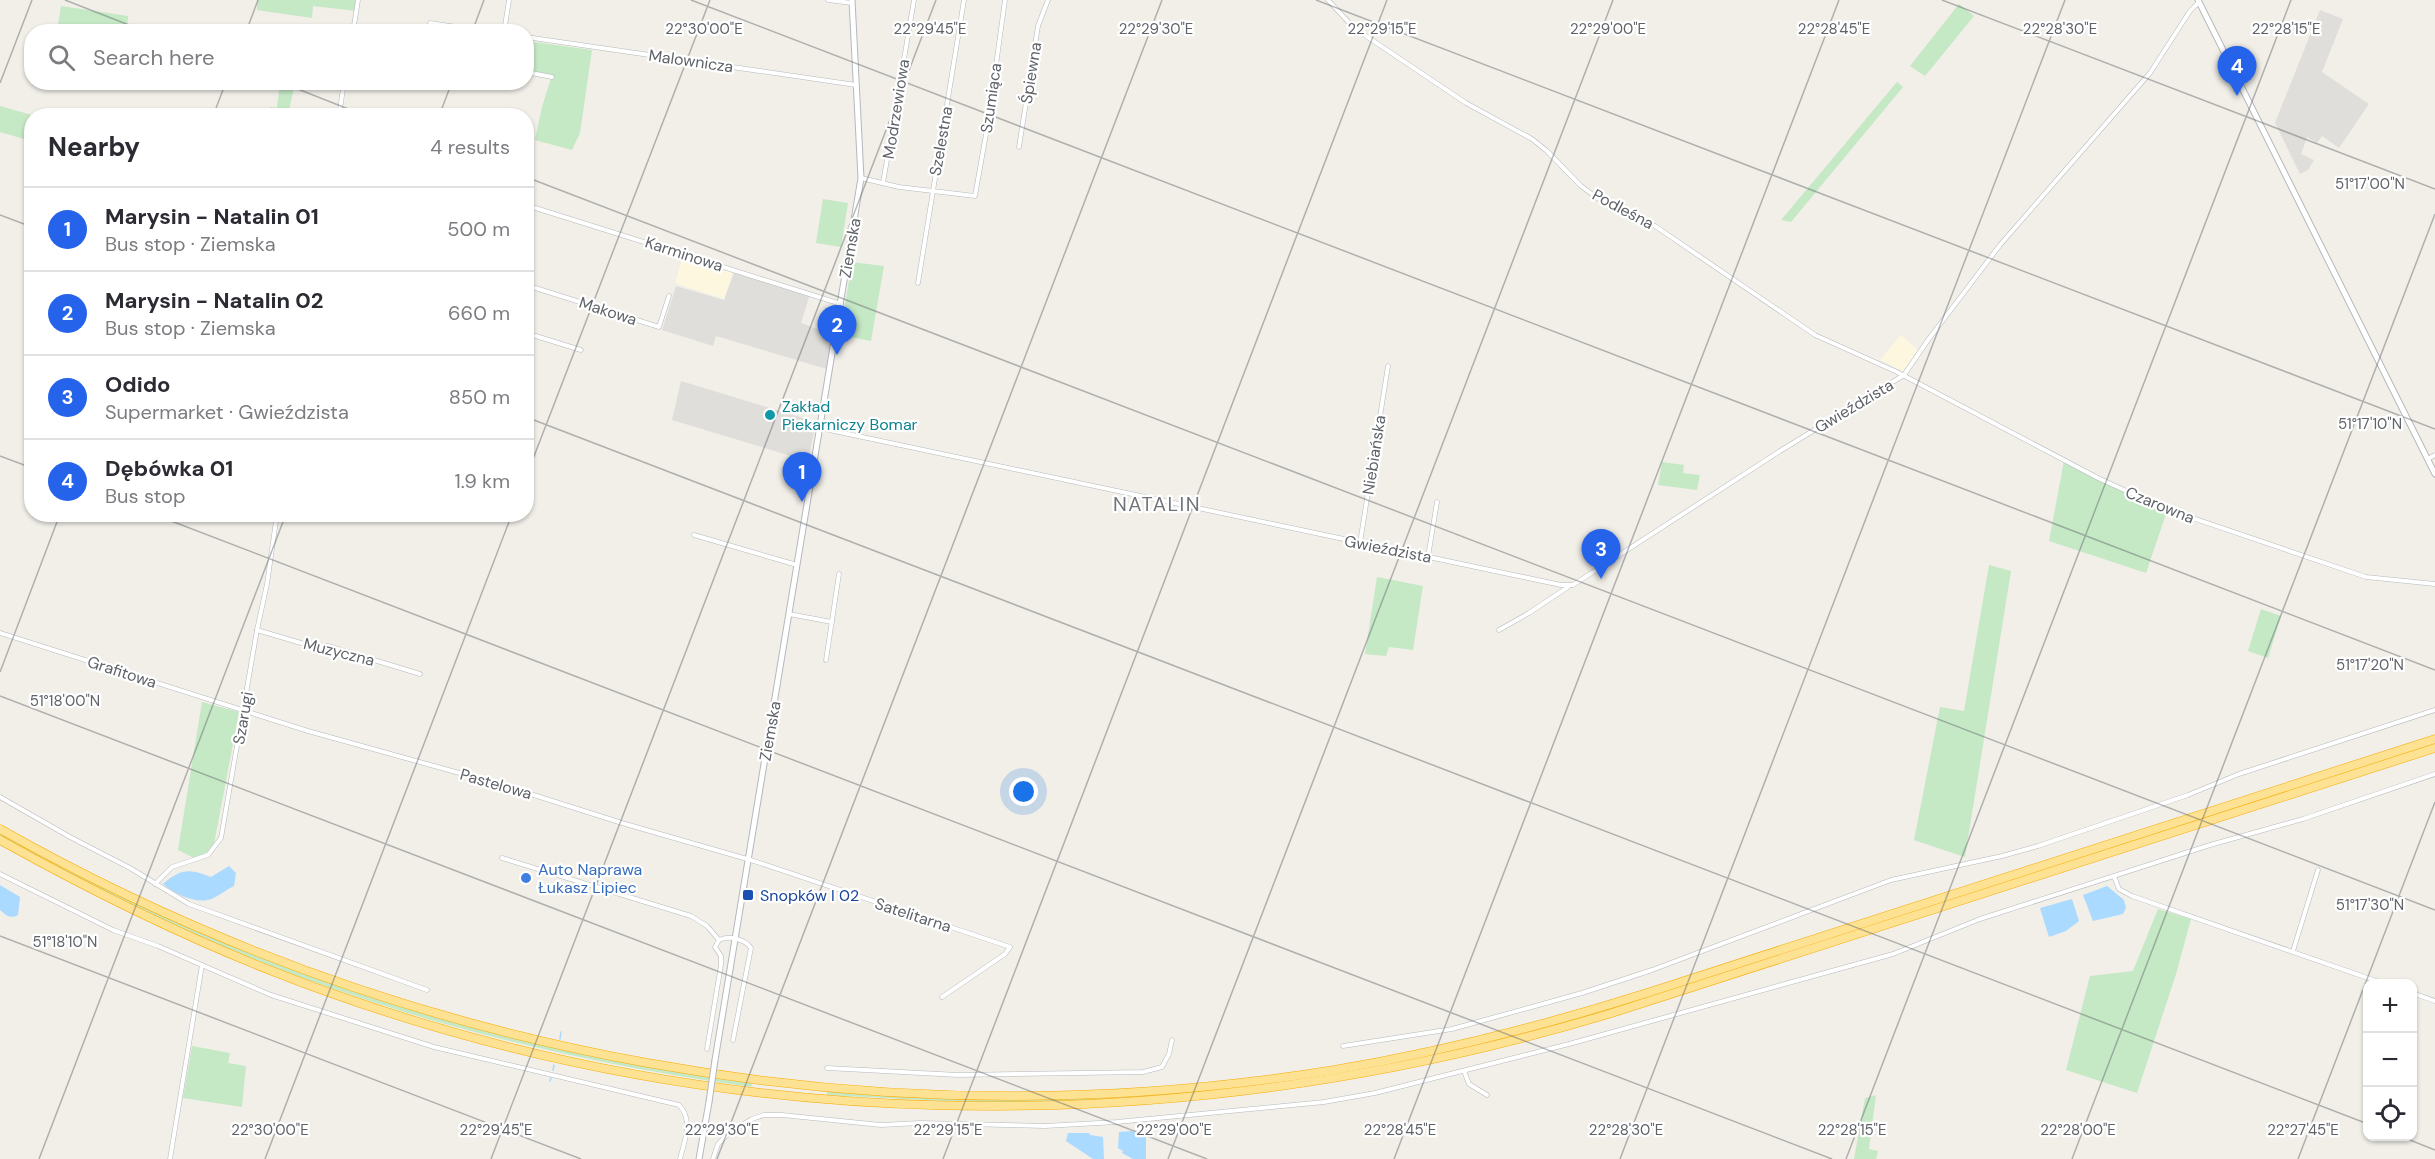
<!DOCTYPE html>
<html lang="en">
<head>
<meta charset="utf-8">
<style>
  body { margin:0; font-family:"DM Sans",sans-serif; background:#f7f7f7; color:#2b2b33 }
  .controls { position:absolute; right:18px; bottom:18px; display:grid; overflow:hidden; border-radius:12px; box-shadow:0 2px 4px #0004 }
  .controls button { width:54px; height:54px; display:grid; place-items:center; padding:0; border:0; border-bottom:2px solid #e1e1e2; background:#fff; color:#2b2b33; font:30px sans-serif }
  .you { position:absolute; left:1024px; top:792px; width:21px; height:21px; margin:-15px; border:4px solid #fff; border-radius:50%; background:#1a73e8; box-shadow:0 0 0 9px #1a73e833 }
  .badge { display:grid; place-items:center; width:39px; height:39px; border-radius:50%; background:#2563eb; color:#fff; font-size:20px; font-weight:700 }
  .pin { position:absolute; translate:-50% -50px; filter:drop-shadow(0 2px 3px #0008) }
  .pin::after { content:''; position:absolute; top:32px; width:21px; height:18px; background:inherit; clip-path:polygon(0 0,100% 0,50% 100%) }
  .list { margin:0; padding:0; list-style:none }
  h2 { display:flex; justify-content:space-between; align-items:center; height:78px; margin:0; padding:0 24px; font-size:26px }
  h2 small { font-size:20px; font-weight:400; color:#7c7c81 }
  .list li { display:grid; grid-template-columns:39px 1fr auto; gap:18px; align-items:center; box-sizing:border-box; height:84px; padding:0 24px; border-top:2px solid #e1e1e2 }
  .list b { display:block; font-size:22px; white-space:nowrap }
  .list p { margin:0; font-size:20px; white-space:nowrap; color:#7c7c81 }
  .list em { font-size:20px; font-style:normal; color:#7c7c81 }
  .icon { flex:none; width:33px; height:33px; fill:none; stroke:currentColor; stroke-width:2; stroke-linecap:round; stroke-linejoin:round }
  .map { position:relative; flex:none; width:2435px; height:1159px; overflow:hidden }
  .search { position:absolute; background:#fff; box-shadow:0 2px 4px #0004; left:24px; top:24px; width:510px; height:66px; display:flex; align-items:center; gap:15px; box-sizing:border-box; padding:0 21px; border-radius:24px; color:#7c7c81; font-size:22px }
  .panel { position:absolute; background:#fff; box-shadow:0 2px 4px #0004; left:24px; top:108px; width:510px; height:414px; border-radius:24px }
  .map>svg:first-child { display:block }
</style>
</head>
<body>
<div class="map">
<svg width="2435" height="1159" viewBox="0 0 2435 1159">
  <rect width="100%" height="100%" fill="#f1efe8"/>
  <g fill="#fef7e0">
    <polygon points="683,256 733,272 724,299 675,283"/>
    <polygon points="1901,335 1918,350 1903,371 1880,360"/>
  </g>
  <g fill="#e0deda">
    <polygon points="2320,10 2343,19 2322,72 2369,104 2339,148 2322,136 2317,143 2307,137 2301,154 2314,160 2308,170 2300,174 2275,123"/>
    <polygon points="735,270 810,294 801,323 835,335 830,370 716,336 713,346 662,330 676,286 724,300"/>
    <polygon points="681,381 816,422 808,461 672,420"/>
  </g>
  <g fill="#c5e8c5">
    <polygon points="257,0 358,0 356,11 313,6 312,18 257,10"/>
    <polygon points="1959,4 1974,16 1925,76 1910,66"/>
    <polygon points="61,6 128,16 127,31 57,31"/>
    <polygon points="527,41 592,50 580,133 572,150 535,140 542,107 552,75 527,72"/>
    <polygon points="1897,82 1903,87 1791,222 1781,220"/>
    <polygon points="280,83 295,83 288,115 269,115 270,107 277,108"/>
    <polygon points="0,106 32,115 31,141 0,132"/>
    <polygon points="823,199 848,203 841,247 816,243"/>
    <polygon points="852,262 884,266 871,341 840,335"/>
    <polygon points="2064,461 2166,514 2146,573 2049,541"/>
    <polygon points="1662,462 1684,465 1683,473 1700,475 1697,490 1658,485"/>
    <polygon points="1989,565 2011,571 1965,857 1914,840 1940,707 1964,711"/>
    <polygon points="1377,577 1423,586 1413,650 1389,647 1386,656 1365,654"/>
    <polygon points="2261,609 2281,616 2268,658 2248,651"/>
    <polygon points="202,702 239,712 214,844 207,852 194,858 178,850"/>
    <polygon points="2435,741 2435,745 1575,1021 1509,1040 1335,1077 1125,1100 981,1103 827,1095 827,1091 1014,1099 1162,1094 1227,1088 1333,1073 1508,1036"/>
    <path d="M0,832c233,131 487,216 752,251l-1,4c-189,-26 -377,-74 -553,-151 -68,-30 -133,-64 -198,-99z"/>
    <polygon points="2158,909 2191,919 2176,974 2137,1093 2066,1070 2090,976 2133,971"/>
    <polygon points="192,1046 230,1053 228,1063 246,1066 242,1107 183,1098"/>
    <polygon points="1876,1095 1869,1149 1878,1151 1876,1159 1854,1159 1865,1098"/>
  </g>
  <g fill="#aadaff">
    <path d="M229,866l7,7 -2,13c-9,4 -17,12 -26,14 -15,3 -34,-7 -45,-16 19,-16 26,-15 48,-7z"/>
    <path d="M0,885l20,12 -2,18c-8,4 -11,1 -18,-5z"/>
    <polygon points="2107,886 2124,900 2126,908 2123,914 2093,921 2083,895"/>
    <polygon points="2072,899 2079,921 2066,931 2049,937 2040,908"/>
    <polygon points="1132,1131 1146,1137 1146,1159 1133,1159 1122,1153 1123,1151 1118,1148 1119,1132"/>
    <polygon points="1068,1133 1089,1133 1090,1135 1103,1137 1104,1159 1093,1159 1066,1141"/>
  </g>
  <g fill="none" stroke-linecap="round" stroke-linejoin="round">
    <g stroke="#aadaff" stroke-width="1.5">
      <polyline points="560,1039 561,1032"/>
      <polyline points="553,1070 554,1065"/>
      <polyline points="550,1081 551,1078"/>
    </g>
    <defs>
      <g id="minor">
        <polyline points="828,0 852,3"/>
        <polyline points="1328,0 1353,27 1369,38 1466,103 1532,139 1547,151 1581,186 1600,200 1655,226 1815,335 1897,372 2098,478 2166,509 2366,577 2435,584"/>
        <polyline points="430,23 490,32"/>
        <polyline points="353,32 358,0"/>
        <polyline points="504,32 509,0"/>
        <polyline points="526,37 856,85"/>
        <polyline points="526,72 552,77"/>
        <polyline points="195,112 216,116"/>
        <polyline points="339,116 344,82"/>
        <polyline points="1019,147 1038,26 1048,0"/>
        <polyline points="861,178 899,187 975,196 988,123 1005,0"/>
        <polyline points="883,183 914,0"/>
        <polyline points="526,205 841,304"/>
        <polyline points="918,283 964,0"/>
        <polyline points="526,285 659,327 669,296"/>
        <polyline points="526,333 581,350"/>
        <polyline points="820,428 1561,585 1573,585 1780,451 1904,375 1928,340 2000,245 2150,73 2190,11 2199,2"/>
        <polyline points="2428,459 2435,455"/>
        <polyline points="694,535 797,565"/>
        <polyline points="1360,543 1388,366"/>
        <polyline points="1428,557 1437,502"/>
        <polyline points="789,614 832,622"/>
        <polyline points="257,630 301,643 328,646 420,674"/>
        <polyline points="1499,630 1529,613 1568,587"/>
        <polyline points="0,633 308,731 499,784 622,823 754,861 1010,947 1005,954 942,997"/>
        <polyline points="826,660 839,574"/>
        <polyline points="0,797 70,837 130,868 189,904 427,990"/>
        <polyline points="502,858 691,916 707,926 719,940"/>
        <path d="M0,874l113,56 45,16 113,49 163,52 245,58c15,15 5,37 1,54"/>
        <polyline points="2114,876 2119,889 2132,896 2385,984"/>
        <polyline points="155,884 172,867 208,855 221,838 257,630 267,584 277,514"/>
        <polyline points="2293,951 2318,870"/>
        <polyline points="2412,993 2435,1001"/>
        <polyline points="1343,1046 1452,1029 1582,993 1652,970 1891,880 2002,856 2038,846 2188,795 2239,774 2435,710"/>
        <path d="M707,1049l14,-84v-9l-6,-9 4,-7c9,-5 26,-1 32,8l-18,92"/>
        <polyline points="827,1068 958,1075 1143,1072 1162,1067 1169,1054 1172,1040"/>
        <polyline points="1464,1071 1469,1084 1487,1095"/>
        <polyline points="170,1159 202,965"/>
        <polyline points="713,1159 718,1144 729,1133 752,1119 764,1115 782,1115 881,1125 920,1123 1045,1126 1117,1122 1324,1102 1375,1093 1569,1044 1893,954 1980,919 2210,845 2303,819 2435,774"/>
      </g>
      <g id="tertiary">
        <polyline points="2198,0 2435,474"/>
        <polyline points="715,1060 861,178 852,0"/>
        <polyline points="699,1159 709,1102"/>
      </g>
      <g id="motorway">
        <path d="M0,829c403,228 876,315 1334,241 107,-18 212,-45 316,-78l785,-253"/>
        <path d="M0,840c88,49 178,94 272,131 430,169 900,175 1340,42l823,-265"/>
      </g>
    </defs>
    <use href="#minor" stroke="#b5b8bc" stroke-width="5"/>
    <use href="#tertiary" stroke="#b5b8bc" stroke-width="7"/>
    <use href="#motorway" stroke="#f9ab00" stroke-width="9"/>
    <use href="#minor" stroke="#fff" stroke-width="4"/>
    <use href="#tertiary" stroke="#fff" stroke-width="5"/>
    <use href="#motorway" stroke="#fde293" stroke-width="8"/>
    <defs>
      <polyline id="tertiary-bridge" points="709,1102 715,1060"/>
    </defs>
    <use href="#tertiary-bridge" stroke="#b5b8bc" stroke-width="7" stroke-linecap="butt"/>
    <use href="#tertiary-bridge" stroke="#fff" stroke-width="5"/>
  </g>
  <path fill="none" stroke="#5f6368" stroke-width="1.5" stroke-opacity="0.45" d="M65,0l82,32M691,0l1744,670M1316,0l1119,429M1942,0l493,189M246,32l12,-32M472,32l12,-32M280,82l86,34M0,83l32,-83M213,116l13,-34M439,116l13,-34M526,177l1909,733M0,215l32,12M526,417l1842,707M0,456l32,12M526,477l184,-477M153,514l1679,645M0,672l60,-158M0,696l1207,463M0,936l581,223M2400,1136l35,14M39,1159l247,-645M265,1159l247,-645M491,1159l445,-1159M717,1159l445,-1159M943,1159l444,-1159M1168,1159l445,-1159M1394,1159l445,-1159M1620,1159l445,-1159M1846,1159l445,-1159M2072,1159l363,-945M2298,1159l137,-357"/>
  <circle fill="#0f9aa8" stroke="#fff" stroke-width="2" cx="770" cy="415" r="6"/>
  <circle fill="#3f7fe0" stroke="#fff" stroke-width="2" cx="526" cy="878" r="6"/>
  <rect fill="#1a4fb4" stroke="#fff" stroke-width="2" x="742" y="889" width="12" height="12" rx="3"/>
  <g text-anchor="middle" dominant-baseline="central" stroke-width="4.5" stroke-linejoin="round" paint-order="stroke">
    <g font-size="16" fill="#5f6368" stroke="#fff">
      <text transform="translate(691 61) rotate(8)">Malownicza</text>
      <text transform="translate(1031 73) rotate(-81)">Śpiewna</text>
      <text transform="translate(991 98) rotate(-82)">Szumiąca</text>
      <text transform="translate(896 109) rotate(-81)">Modrzewiowa</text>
      <text transform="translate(941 141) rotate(-80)">Szelestna</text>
      <text transform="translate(1623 209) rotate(28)">Podleśna</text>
      <text transform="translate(850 248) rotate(-80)">Ziemska</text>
      <text transform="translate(684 254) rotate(18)">Karminowa</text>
      <text transform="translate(608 311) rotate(18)">Makowa</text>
      <text transform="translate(1854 406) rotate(-31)">Gwieździsta</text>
      <text transform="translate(1374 455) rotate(-81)">Niebiańska</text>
      <text transform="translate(2160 505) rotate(22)">Czarowna</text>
      <text transform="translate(1388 549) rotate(11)">Gwieździsta</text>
      <text transform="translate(339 652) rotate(14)">Muzyczna</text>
      <text transform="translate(122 672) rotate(18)">Grafitowa</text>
      <text transform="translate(243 718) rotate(-80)">Szarugi</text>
      <text transform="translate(770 731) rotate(-80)">Ziemska</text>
      <text transform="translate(496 784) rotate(16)">Pastelowa</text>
      <text transform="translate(913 915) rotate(18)">Satelitarna</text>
    </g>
    <g font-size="16" fill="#0d838f" stroke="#fff" text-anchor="start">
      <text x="782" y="406">Zakład<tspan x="782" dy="18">Piekarniczy Bomar</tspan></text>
    </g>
    <g font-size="16" fill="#366cbe" stroke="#fff" text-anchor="start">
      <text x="538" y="869">Auto Naprawa<tspan x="538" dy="18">Łukasz Lipiec</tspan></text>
    </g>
    <g font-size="16" fill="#164399" stroke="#fff" text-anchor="start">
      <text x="760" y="895">Snopków I 02</text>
    </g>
    <g font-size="20" letter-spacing="1.5" fill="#70757a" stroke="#fff">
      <text x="1157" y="504">NATALIN</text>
    </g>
  </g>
  <g font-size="15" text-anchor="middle" fill="#5f6368" stroke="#fff" stroke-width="4.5" stroke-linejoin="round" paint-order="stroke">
    <text x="704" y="34">22°30'00"E</text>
    <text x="930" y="34">22°29'45"E</text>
    <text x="1156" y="34">22°29'30"E</text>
    <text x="1382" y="34">22°29'15"E</text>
    <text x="1608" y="34">22°29'00"E</text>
    <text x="1834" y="34">22°28'45"E</text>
    <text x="2060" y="34">22°28'30"E</text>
    <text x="2286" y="34">22°28'15"E</text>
    <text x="2370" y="189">51°17'00"N</text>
    <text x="2370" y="429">51°17'10"N</text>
    <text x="2370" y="670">51°17'20"N</text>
    <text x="65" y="706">51°18'00"N</text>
    <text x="2370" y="910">51°17'30"N</text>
    <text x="65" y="947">51°18'10"N</text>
    <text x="270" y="1135">22°30'00"E</text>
    <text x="496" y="1135">22°29'45"E</text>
    <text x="722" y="1135">22°29'30"E</text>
    <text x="948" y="1135">22°29'15"E</text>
    <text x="1174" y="1135">22°29'00"E</text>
    <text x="1400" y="1135">22°28'45"E</text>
    <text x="1626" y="1135">22°28'30"E</text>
    <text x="1852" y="1135">22°28'15"E</text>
    <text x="2078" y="1135">22°28'00"E</text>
    <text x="2303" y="1135">22°27'45"E</text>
  </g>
</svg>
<div class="controls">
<button>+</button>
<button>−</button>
<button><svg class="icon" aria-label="locate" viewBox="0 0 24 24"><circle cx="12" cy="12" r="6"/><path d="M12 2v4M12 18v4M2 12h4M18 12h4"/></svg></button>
</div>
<div class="you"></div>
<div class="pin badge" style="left:802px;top:502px">1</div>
<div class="pin badge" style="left:837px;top:355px">2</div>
<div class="pin badge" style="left:1601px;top:579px">3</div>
<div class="pin badge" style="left:2237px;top:96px">4</div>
<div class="search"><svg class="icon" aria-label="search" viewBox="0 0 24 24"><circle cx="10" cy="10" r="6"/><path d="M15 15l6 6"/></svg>Search here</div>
<section class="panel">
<h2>Nearby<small>4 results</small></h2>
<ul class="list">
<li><span class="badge">1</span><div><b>Marysin - Natalin 01</b><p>Bus stop · Ziemska</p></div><em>500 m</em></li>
<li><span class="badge">2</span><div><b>Marysin - Natalin 02</b><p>Bus stop · Ziemska</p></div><em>660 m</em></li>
<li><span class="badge">3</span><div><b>Odido</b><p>Supermarket · Gwieździsta</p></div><em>850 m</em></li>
<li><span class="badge">4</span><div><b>Dębówka 01</b><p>Bus stop</p></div><em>1.9 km</em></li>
</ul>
</section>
</div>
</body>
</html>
